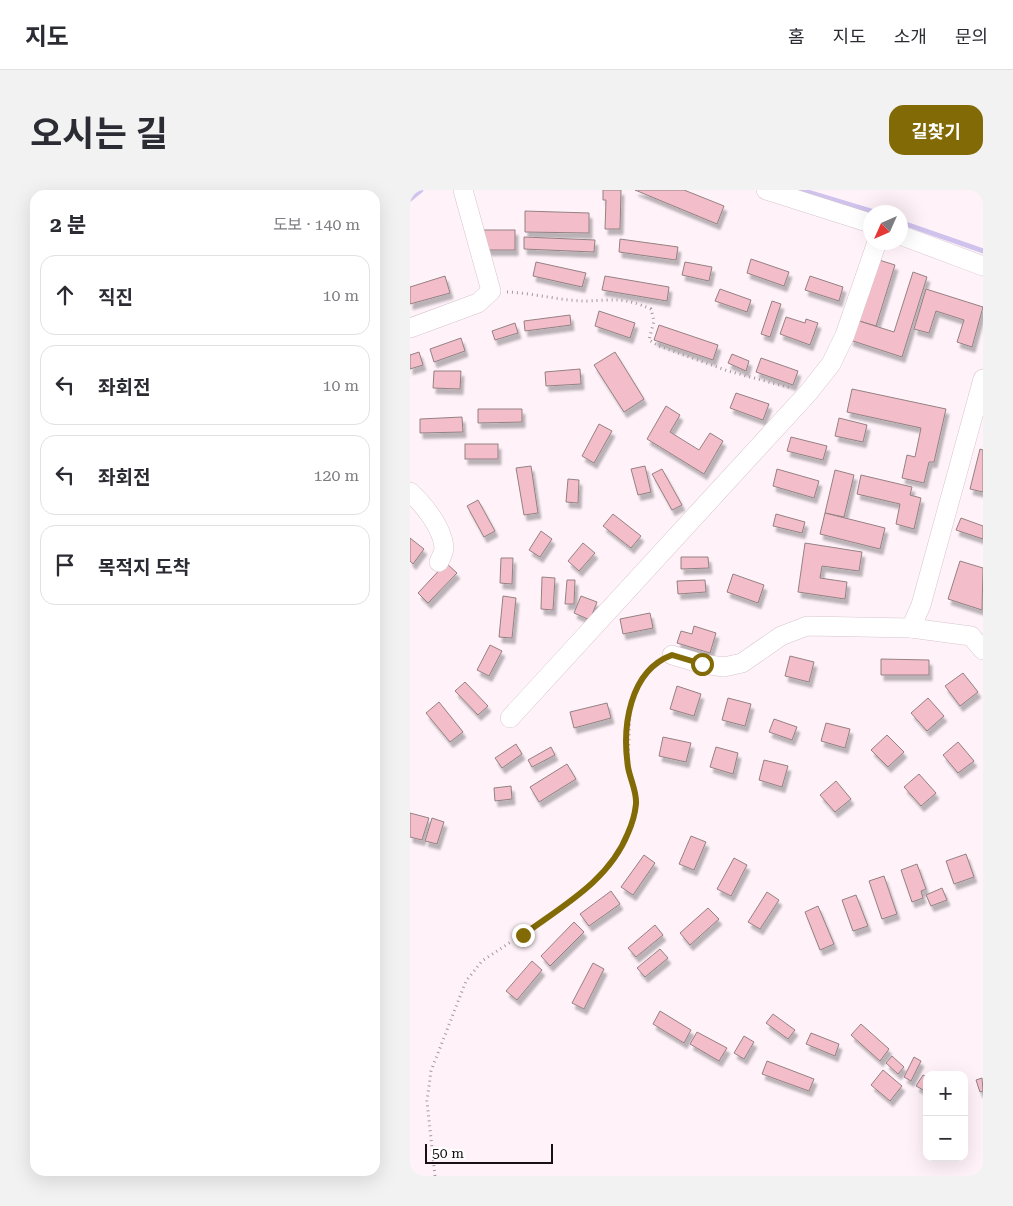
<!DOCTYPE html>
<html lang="ko">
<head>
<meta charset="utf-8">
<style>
  body { margin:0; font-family:"Roboto Serif","Noto Sans KR",serif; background:#f2f2f3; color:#2b2b33 }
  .controls { position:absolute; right:15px; bottom:15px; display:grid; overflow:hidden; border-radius:10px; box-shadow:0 5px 20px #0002 }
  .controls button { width:45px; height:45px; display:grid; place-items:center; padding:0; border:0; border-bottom:1px solid #e1e1e2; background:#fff; color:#2b2b33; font:25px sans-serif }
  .compass { position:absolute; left:453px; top:15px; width:45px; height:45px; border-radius:50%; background:#fff; box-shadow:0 5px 20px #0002; rotate:225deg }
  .scale { position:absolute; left:15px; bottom:12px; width:128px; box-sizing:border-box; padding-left:5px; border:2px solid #171114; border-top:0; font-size:14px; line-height:18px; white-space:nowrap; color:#171114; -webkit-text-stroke:4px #fff; paint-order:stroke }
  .stop { position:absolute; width:15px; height:15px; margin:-11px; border:4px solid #826b06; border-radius:50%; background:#fff }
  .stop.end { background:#826b06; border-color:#fff; box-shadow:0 1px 5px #0008 }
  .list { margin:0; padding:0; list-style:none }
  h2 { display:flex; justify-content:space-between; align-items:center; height:65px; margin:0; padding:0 20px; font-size:21px }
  h2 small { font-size:16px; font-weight:400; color:#7c7c81 }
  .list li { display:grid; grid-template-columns:32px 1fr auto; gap:15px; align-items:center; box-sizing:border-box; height:80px; margin:0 10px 10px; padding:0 10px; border:1px solid #e1e1e2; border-radius:15px }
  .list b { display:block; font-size:19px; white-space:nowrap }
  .list em { font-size:16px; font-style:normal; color:#7c7c81 }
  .icon { flex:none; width:28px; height:28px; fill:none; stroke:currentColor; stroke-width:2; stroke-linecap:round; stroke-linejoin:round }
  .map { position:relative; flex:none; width:573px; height:986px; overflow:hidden; border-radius:15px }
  header { display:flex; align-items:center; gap:30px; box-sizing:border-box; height:70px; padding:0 25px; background:#fff; border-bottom:1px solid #e1e1e2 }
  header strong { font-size:24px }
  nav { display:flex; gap:28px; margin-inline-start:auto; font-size:18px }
  .intro { display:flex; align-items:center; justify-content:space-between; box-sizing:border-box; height:120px; padding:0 30px }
  h1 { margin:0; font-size:35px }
  .button { padding:12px 22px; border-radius:15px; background:#826b06; color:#fff; font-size:18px; font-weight:700 }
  main { display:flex; gap:30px; padding:0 30px }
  aside { flex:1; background:#fff; border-radius:15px; box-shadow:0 5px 20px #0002 }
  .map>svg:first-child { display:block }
</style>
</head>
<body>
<header>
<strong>지도</strong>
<nav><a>홈</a><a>지도</a><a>소개</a><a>문의</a></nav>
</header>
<div class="intro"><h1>오시는 길</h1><a class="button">길찾기</a></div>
<main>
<aside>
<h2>2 분<small>도보 · 140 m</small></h2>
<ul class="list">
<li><svg class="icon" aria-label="ahead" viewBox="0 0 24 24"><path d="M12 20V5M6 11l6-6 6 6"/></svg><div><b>직진</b></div><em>10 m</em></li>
<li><svg class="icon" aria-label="left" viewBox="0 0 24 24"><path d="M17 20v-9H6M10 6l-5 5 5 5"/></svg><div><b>좌회전</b></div><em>10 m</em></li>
<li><svg class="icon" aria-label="left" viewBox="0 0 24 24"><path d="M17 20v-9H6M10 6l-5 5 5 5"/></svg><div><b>좌회전</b></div><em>120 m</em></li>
<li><svg class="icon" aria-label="arrive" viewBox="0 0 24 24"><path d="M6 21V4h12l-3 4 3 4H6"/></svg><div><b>목적지 도착</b></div></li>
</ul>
</aside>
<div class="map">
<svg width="573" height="986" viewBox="0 0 573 986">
  <defs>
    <filter id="shadow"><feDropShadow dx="3" dy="5.5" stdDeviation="1" flood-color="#0004"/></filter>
  </defs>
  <rect width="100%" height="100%" fill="#fff3f9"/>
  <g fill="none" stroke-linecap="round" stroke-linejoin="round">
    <g stroke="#cfc2ed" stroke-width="5">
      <polyline points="391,0 464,22"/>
      <polyline points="0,9 11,0"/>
      <polyline points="490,32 573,61"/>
    </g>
  </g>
  <g fill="#f3bec9" stroke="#948184" filter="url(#shadow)">
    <polygon points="193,0 211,0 210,39 195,39 196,10 193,10"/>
    <polygon points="225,0 274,0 314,16 307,34"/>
    <polygon points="115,21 179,23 179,43 115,42"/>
    <rect x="72" y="40" width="33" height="20"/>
    <polygon points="114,47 185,50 184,62 114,59"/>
    <polygon points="210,49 268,57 266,70 209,62"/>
    <polygon points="341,69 379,82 374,96 337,83"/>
    <polygon points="466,69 485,75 466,136 446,130"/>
    <polygon points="126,72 176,83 172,97 123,86"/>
    <polygon points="275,72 302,77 299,91 272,85"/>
    <polygon points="503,82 517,87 492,167 440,150 446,130 484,142"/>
    <polygon points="35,86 40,103 0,114 0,97"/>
    <polygon points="195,86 259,97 257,111 192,100"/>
    <polygon points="400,86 433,97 429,111 395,100"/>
    <polygon points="310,99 341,110 337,122 305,111"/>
    <polygon points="516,99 573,117 562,157 547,152 554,130 526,121 519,143 504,139"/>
    <polygon points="362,111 371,114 360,147 351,144"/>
    <polygon points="189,121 225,133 220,148 185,136"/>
    <polygon points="160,125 161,135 115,141 114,131"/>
    <polygon points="376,127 395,133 396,129 408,133 400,155 370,144"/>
    <polygon points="105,133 108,143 85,150 82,141"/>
    <polygon points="249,135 308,155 303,170 244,150"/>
    <polygon points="51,148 55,161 24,172 20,159"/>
    <polygon points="9,162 13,175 0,179 0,165"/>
    <polygon points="205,162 234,209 214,222 184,175"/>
    <polygon points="322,164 339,171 336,181 318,173"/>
    <polygon points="351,168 388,181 383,195 346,182"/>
    <polygon points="170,179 171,194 136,196 135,182"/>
    <polygon points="24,181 51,181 50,199 23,198"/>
    <polygon points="442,199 536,219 524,272 519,272 514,293 492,288 497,265 505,267 511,238 437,222"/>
    <polygon points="326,203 359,214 353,230 320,218"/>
    <polygon points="256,216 270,225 260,242 289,260 300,243 313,251 294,284 237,249"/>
    <polygon points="68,219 112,219 112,232 68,233"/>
    <polygon points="52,227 53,242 10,243 10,229"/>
    <polygon points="429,228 457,235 453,252 425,246"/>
    <polygon points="189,234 202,241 184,273 172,266"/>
    <polygon points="381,247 417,256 413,270 377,261"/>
    <rect x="55" y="254" width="33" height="15"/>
    <polygon points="570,259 573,260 573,302 560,299"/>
    <polygon points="121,276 128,323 114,325 106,278"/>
    <polygon points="235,276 241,302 228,305 221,279"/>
    <polygon points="252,279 272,315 262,320 242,284"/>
    <polygon points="367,279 409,291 404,308 363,296"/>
    <polygon points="425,280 444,285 434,327 415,323"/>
    <polygon points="451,285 502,297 500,305 511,308 504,339 486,334 490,314 447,304"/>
    <polygon points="158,289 169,290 168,313 156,312"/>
    <polygon points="68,310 85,341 74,347 57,316"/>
    <polygon points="415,323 475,338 470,359 410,344"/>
    <polygon points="203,324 231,346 221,358 193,336"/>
    <polygon points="366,324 395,332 392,343 363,336"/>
    <polygon points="551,328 573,336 573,349 546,340"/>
    <polygon points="131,341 142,349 130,367 119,360"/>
    <polygon points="0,348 14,359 3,374 0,371"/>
    <polygon points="173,353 185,363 169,381 158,371"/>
    <polygon points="395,353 452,362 449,381 412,376 410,388 437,392 435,409 388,402"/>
    <polygon points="271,367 298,367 299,378 271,379"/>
    <polygon points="91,368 103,368 102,394 90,393"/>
    <polygon points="550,371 573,378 572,420 538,409"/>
    <polygon points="36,373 47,383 18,413 8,403"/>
    <polygon points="323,384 354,395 348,413 317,402"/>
    <polygon points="132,387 145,388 143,420 131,419"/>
    <polygon points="157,390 165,390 164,414 155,414"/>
    <polygon points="295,390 296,402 268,404 267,391"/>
    <polygon points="93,406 106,408 102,448 89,447"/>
    <polygon points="171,406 187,412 180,430 164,423"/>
    <polygon points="240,423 243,438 213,444 210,429"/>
    <polygon points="284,436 306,443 300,463 267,453 271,441 282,444"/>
    <polygon points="80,455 92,461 79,486 67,480"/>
    <polygon points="380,466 404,472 399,492 375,486"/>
    <polygon points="471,469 519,470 519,485 471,485"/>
    <polygon points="553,483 568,502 550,516 535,496"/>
    <polygon points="55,492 78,516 68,525 45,501"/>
    <polygon points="267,496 291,504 284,526 260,519"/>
    <polygon points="318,508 341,514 335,536 312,530"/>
    <polygon points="518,508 534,526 517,541 501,523"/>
    <polygon points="29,512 53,542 40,552 16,523"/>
    <polygon points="197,513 201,528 164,538 160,522"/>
    <polygon points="364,529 387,537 382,550 359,542"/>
    <polygon points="416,533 440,539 435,558 411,551"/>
    <polygon points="477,545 494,562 478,577 461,560"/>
    <polygon points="253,547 281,553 276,572 249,566"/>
    <polygon points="548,552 564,571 548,583 533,565"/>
    <polygon points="106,554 112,564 92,578 85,568"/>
    <polygon points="141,557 145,565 122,577 118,570"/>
    <polygon points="306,557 328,563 323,584 300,577"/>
    <polygon points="354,570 378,576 372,597 349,590"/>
    <polygon points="157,574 166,589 129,612 120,597"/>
    <polygon points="509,584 526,603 511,616 494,597"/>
    <polygon points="426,591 441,609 425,622 410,605"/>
    <polygon points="101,596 102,609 85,611 84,598"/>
    <polygon points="0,623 19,628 12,650 0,647"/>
    <polygon points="22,628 34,632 27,654 15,651"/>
    <polygon points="281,646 296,652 284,680 269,674"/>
    <polygon points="556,664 564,687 544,694 536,671"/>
    <polygon points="234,665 245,673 223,705 211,697"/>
    <polygon points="324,668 337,675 321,706 307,699"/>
    <polygon points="507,674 516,699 511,701 513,708 502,712 491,680"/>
    <polygon points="474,686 487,724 472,729 459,691"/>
    <polygon points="532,698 537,710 521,716 516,705"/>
    <polygon points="201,701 210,714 179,736 170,724"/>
    <polygon points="357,702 369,710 350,739 338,732"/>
    <polygon points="446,705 458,736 443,741 432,710"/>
    <polygon points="408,716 424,754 410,760 395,722"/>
    <polygon points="298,718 309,729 280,755 270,743"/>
    <polygon points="164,732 174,742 140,776 131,766"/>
    <polygon points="245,735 253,745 226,767 218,758"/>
    <polygon points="250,759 258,768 235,787 227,778"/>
    <polygon points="122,771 132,780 107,810 96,801"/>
    <polygon points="183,773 194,779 174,819 162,813"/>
    <polygon points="250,821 281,840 274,853 243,834"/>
    <polygon points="363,824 385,840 378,849 356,833"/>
    <polygon points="451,834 479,859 470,871 441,845"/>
    <polygon points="287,842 317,858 309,871 280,854"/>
    <polygon points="401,843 429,854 425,866 396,854"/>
    <polygon points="334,846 344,852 334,869 324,863"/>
    <polygon points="482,866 494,877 488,884 476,873"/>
    <polygon points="504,867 511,871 501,891 494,887"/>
    <polygon points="357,871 404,889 399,901 352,884"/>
    <polygon points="473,880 492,896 480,911 461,895"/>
    <polygon points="513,885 517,887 517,902 506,896"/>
    <polygon points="572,888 573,901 570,902 566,890"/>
  </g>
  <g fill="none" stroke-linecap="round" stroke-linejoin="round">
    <defs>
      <g id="street">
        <polyline points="356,0 460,33"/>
        <polyline points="490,45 573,76"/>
        <polyline points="0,138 68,113 81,101 53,0"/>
        <path d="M0,302c14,13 32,35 34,55 0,5 -3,11 -5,15"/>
        <polyline points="501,438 511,415 573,189"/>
        <polyline points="262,465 292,474 314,477 332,473 371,446 397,436 501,438 561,446 573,460"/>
        <polyline points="100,528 398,203 421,174 435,145 467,52"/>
      </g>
    </defs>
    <use href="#street" stroke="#d6c4ce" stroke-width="20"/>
    <g stroke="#a2999e" stroke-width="3" stroke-dasharray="1 4" stroke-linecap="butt">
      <path d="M97,102c26,1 54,9 80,9 28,-1 36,-4 64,8l3,12 -5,19 10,6 69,25 63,17"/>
      <polyline points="25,986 17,911 21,881 56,791 72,771 163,711 204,670 217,645 224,626 226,612 218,576 220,519 224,501 233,487 248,472"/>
    </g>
    <use href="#street" stroke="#fff" stroke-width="19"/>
  </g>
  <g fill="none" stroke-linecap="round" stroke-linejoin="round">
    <path stroke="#826b06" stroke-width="6" d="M113,745c39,-29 86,-54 105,-102 4,-9 7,-19 8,-29 1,-12 -6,-25 -8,-37 -6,-40 1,-96 44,-112l30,9"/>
  </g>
</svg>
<div class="controls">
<button>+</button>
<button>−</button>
</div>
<svg class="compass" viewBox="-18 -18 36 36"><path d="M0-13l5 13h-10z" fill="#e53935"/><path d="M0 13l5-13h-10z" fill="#7c7c81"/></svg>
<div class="scale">50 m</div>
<div class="stop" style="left:292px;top:474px"></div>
<div class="stop end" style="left:113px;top:745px"></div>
</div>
</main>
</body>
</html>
